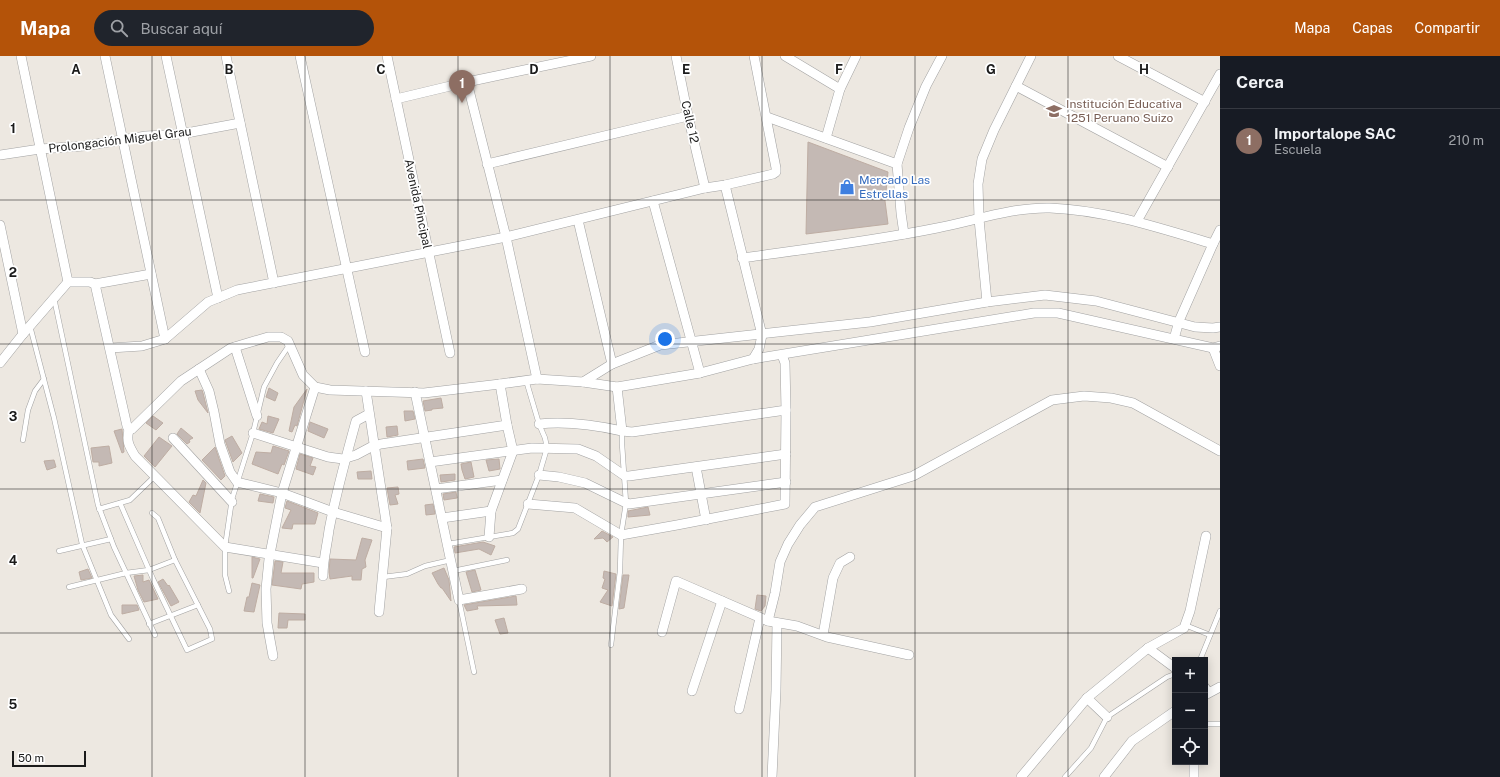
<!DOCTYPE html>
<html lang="es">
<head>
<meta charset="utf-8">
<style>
  body { margin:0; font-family:"Public Sans",sans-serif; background:#20242c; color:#f1f3f6 }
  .controls { position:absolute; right:12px; bottom:12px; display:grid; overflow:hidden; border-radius:0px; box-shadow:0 2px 10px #0003 }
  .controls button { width:36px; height:36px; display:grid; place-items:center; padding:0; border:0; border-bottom:1px solid #363941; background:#171b24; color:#f1f3f6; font:20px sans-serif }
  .scale { position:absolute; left:12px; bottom:10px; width:74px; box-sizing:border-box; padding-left:4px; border:2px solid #1b1b1b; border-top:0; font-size:11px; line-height:14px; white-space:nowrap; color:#1b1b1b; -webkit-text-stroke:3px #fff; paint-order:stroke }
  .you { position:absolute; left:665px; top:283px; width:14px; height:14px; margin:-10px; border:3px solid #fff; border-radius:50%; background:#1a73e8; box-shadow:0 0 0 6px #1a73e833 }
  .badge { display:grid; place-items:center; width:26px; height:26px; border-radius:50%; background:#b45309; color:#fff; font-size:13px; font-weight:700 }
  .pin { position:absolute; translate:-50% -33px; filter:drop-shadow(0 1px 2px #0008) }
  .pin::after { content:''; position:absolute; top:21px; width:14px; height:12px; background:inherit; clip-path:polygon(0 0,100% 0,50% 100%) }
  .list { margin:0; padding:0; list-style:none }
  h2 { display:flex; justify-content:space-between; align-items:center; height:52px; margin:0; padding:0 16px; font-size:17px }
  h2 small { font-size:13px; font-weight:400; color:#9ea1a6 }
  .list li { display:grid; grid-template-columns:26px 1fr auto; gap:12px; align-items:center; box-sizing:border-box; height:64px; padding:0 16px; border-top:1px solid #363941 }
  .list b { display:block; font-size:15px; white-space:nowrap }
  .list p { margin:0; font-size:13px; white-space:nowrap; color:#9ea1a6 }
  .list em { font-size:13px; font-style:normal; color:#9ea1a6 }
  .icon { flex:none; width:22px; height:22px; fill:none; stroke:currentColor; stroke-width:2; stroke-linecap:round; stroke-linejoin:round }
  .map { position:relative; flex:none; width:1220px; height:721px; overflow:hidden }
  header { display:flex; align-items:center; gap:24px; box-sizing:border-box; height:56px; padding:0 20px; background:#b45309; color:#fff }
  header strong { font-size:19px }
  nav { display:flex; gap:22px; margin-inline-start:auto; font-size:14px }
  .search { width:280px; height:36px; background:#20242c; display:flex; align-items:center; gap:10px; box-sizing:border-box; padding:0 14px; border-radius:22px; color:#9ea1a6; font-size:15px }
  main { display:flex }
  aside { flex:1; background:#171b24 }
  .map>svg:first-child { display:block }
</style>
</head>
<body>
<header>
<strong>Mapa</strong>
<div class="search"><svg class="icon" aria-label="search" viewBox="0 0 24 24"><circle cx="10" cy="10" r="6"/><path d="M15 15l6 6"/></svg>Buscar aquí</div>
<nav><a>Mapa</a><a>Capas</a><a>Compartir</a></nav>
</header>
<main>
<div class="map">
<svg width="1220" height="721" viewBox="0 0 1220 721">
  <rect width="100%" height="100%" fill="#ede8e1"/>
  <g fill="#c4b9b4" stroke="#beada3">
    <polygon points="808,86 888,116 885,145 888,168 806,178"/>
    <polygon points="269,332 278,337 275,345 266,341"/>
    <polygon points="307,333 297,370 295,369 292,376 289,375 294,351"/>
    <polygon points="202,334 203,337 208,357 198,344 195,335"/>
    <polygon points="441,342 443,352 432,353 432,354 425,355 423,345"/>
    <polygon points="404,355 413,355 415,363 405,365"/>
    <polygon points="153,360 163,367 156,374 146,367"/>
    <polygon points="268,360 279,363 273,377 259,373 262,366 267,368"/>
    <polygon points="310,366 328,373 324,382 308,375"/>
    <polygon points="397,370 398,379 387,381 386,371"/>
    <polygon points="181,372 193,382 189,384 190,386 187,388 177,378"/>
    <polygon points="122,373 124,396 122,397 114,375"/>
    <polygon points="232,380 242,397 233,406 225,384"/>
    <polygon points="159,381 172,390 155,411 144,400"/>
    <polygon points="109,390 112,407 99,410 99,406 93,406 91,392"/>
    <polygon points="273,390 289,395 284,409 282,408 278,418 252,408 256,396 271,397"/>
    <polygon points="215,391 225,420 221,424 202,404"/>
    <polygon points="300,398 313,402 310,410 316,411 313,419 296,413"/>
    <polygon points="423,403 425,412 408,414 407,405"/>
    <polygon points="499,403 500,413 489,415 486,404"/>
    <polygon points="54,404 56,411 47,414 44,405"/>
    <polygon points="471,406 474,421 465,423 462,414 461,408"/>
    <polygon points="371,415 372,423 358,423 357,416"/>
    <polygon points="455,418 455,424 441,426 440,419"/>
    <polygon points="203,424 206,427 200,457 189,446 193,439 196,440"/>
    <polygon points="398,431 399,438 395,439 398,448 390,449 387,432"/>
    <polygon points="456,436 457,442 444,444 443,438"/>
    <polygon points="260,438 274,441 273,447 258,445"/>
    <polygon points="287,445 318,457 315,468 293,468 292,473 282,472 291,454 285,452"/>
    <polygon points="433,448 435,458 426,459 425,449"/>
    <polygon points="648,451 650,459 628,461 628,455"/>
    <polygon points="602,475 613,481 607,486 603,482 594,483"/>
    <polygon points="362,482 372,484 365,504 366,511 362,513 361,524 352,524 352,520 330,523 329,516 330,503 356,504"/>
    <polygon points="483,486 495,490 491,499 479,493 455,497 454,491"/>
    <polygon points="252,501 260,503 253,522 252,522"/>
    <polygon points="275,505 283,506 281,517 314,517 314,526 302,528 301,533 272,529"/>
    <polygon points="444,512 449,524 451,545 442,532 441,532 438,528 432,517"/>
    <polygon points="88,513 92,522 81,524 79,516"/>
    <polygon points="475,514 481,534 472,536 466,516"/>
    <polygon points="604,515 616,518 612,550 600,546 608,534 602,532 605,523 603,522"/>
    <polygon points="143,519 143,526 149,524 158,543 144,546 138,534 134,520"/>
    <polygon points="623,519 629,519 624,552 619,553"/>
    <polygon points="163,523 168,530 169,529 179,546 171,550 158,526"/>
    <polygon points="252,527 260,529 254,556 244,555 247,541 249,541"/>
    <polygon points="757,539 766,540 765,550 761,555 755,553"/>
    <polygon points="516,540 517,549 477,550 478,553 467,555 464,549"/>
    <polygon points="122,549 137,549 139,554 122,558"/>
    <polygon points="279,557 305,558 305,564 288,564 287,572 278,572"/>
    <polygon points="504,562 508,577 500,578 495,564"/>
  </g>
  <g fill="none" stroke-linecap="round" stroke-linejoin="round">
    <defs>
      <g id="lane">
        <polyline points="54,242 98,449 114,491 155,579"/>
        <polyline points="30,270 54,362 82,488 111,559 129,583"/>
        <polyline points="23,384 28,354 35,335 44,323"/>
        <polyline points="120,447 153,523 187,594 212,583 210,573 175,504 158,462 152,457"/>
        <polyline points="99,453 130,444 155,420"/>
        <polyline points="448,488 513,477 518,473 539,419 547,392 545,382 539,368 526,324"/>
        <polyline points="59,495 111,483"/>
        <polyline points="453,515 507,504"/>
        <polyline points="383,521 407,518 425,510 451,504"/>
        <polyline points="69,531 126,517 149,514 175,504"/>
        <polyline points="229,535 225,519 225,491 232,443 253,377 264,331 277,307 290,288"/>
        <polyline points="459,544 474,616"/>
        <polyline points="149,568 198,549"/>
        <polyline points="1185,569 1210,579"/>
        <polyline points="611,589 620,515 621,479 626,447 622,388 622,375"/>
        <polyline points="1200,604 1220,555"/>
        <polyline points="1205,628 1211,636"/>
        <polyline points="1205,668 1220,668"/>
        <polyline points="1065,721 1091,692 1107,661 1167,621 1175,618"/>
      </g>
      <g id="street">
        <polyline points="21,0 68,226"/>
        <polyline points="105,0 165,283"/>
        <polyline points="166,0 218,242"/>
        <polyline points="226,0 274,227"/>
        <polyline points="300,0 365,296"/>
        <polyline points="387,0 450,297"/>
        <polyline points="676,0 688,60 705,132"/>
        <polyline points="785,0 840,33"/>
        <polyline points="1118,0 1205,46"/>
        <polyline points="467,26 506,181 537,323"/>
        <polyline points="1016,30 1168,111"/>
        <polyline points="396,43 467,26 591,0"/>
        <polyline points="767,61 897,108"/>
        <polyline points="826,82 840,33 856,0"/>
        <polyline points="0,99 40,93 84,90 146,80 181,78 240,67"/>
        <polyline points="487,108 688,60"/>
        <polyline points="725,129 762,279 759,293 753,303 1034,257 1058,257 1213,292 1220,290"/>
        <polyline points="653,145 700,317"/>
        <polyline points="578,164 612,308 583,326"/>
        <polyline points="1137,165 1220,18"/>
        <polyline points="0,169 23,278"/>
        <polyline points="904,178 901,157 897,108 909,72 926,30 942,0"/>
        <path d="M742,202c65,-9 131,-17 195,-30 37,-7 75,-21 113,-20 55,2 110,20 163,36"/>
        <polyline points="95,228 151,218"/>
        <polyline points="987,246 979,163 978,128 982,103 994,74 1031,0"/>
        <polyline points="1174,283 1179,265 1213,188 1220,174"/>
        <polyline points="235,291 257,360"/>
        <polyline points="110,292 142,290 165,283 208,246 237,234 506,181 705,132 725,129 773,118 776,116 776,112 754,0"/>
        <polyline points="1213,292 1220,310"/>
        <path d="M0,307l23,-29 45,-52h22l5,2 32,142 2,4c-3,11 0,16 6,26l90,91 98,16"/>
        <polyline points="612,308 660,289 870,266 987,246 1045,239 1096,245 1195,271 1213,272 1220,271"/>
        <polyline points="199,313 209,335 214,356 220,388 230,416 237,426 282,437 333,456 387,472"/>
        <polyline points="617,331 622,375 632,376 786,354 785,307 782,299"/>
        <polyline points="366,335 387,472 379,556"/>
        <polyline points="415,336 459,544 522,533"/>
        <path d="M539,368c28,-3 56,1 83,7"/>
        <polyline points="129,374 132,373 181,325 231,292 268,281 281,281 288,285 303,319 315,331 330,334 424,337 500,328 537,323 583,326 617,331 700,317 753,303"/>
        <polyline points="253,377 328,401 343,403 356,399 371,391 381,388 507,369 500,328"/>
        <polyline points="173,382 232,446"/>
        <polyline points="430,406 532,392 578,393 596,400 625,420 629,420 786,398"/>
        <polyline points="696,411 706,464"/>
        <polyline points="539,419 559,421 585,427 624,446 629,448 786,426"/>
        <polyline points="436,433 502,424"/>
        <polyline points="528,448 575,452 621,479 677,469 785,448 786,354"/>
        <polyline points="442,462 491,455"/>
        <polyline points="489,481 491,455 513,395 507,369"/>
        <path d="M323,520c0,-16 4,-30 6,-46 7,-37 17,-73 27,-109l13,-7"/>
        <polyline points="768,565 775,537 780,506 788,488 800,469 815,451 913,420 1052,344 1084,340 1111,342 1133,347 1220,395"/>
        <polyline points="662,576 676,525 768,565 797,570 827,581 909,599"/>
        <polyline points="823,579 833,522 840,507 850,501"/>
        <polyline points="1148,592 1175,612"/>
        <polyline points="273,600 267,567 266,533 269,503 282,437 315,331"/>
        <polyline points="692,635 722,545"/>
        <polyline points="1205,639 1220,631"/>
        <polyline points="1087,642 1107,661"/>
        <polyline points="739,653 760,562"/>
        <polyline points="1194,706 1194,721"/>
        <polyline points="772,721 776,634 777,567"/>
        <polyline points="1021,721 1087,642 1148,592 1184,572 1190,555 1206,480"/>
        <polyline points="1104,721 1132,685 1175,655"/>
      </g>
    </defs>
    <use href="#lane" stroke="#a2a2a2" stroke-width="5.5"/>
    <use href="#street" stroke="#a2a2a2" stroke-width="10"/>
    <use href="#lane" stroke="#fff" stroke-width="4.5"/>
    <use href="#street" stroke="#fff" stroke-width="9"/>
  </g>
  <path fill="none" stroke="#1b1b1b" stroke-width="1" stroke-opacity="0.55" d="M152,0v721M305,0v721M458,0v721M610,0v721M762,0v721M915,0v721M1068,0v721M0,144h1220M0,288h1220M0,433h1220M0,577h1220"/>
  <defs>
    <symbol id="school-bare" viewBox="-9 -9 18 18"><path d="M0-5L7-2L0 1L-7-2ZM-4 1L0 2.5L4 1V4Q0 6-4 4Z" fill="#8d6e63" stroke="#fff" stroke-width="2.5" paint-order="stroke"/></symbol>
    <symbol id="shop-bare" viewBox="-9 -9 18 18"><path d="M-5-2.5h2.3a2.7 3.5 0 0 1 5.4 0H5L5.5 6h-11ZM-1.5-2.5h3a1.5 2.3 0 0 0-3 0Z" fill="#3f7fe0" stroke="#fff" stroke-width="2.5" paint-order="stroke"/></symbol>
  </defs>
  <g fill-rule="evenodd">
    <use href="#school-bare" x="1043" y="44" width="22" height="22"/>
    <use href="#shop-bare" x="836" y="120" width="22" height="22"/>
  </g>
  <g text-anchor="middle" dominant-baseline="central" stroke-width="3.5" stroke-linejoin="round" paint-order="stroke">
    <g font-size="12" fill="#785e54" stroke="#fff" text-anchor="start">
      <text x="1066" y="48">Institución Educativa<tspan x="1066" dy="14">1251 Peruano Suizo</tspan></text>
    </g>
    <g font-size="12" fill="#1b1b1b" stroke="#fff">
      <text transform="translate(690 66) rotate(77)">Calle 12</text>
      <text transform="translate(120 84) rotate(-7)">Prolongación Miguel Grau</text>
      <text transform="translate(418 148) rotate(78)">Avenida Pincipal</text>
    </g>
    <g font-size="12" fill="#366cbe" stroke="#fff" text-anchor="start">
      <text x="859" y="124">Mercado Las<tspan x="859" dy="14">Estrellas</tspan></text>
    </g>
  </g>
  <g font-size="13" text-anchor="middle" font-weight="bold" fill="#1b1b1b" stroke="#fff" stroke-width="3.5" stroke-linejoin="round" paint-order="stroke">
    <text x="76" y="18">A</text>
    <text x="229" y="18">B</text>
    <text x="381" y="18">C</text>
    <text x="534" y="18">D</text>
    <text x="686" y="18">E</text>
    <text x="839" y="18">F</text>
    <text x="991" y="18">G</text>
    <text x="1144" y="18">H</text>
    <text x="13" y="77">1</text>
    <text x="13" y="221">2</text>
    <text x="13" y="365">3</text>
    <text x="13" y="509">4</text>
    <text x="13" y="653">5</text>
  </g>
</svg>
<div class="controls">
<button>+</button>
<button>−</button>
<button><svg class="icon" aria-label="locate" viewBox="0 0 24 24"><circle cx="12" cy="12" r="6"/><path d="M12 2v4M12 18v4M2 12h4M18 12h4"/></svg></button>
</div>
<div class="scale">50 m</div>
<div class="you"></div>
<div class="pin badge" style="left:462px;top:47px;background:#8d6e63">1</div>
</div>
<aside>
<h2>Cerca<small></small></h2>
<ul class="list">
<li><span class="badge" style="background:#8d6e63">1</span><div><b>Importalope SAC</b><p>Escuela</p></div><em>210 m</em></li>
</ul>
</aside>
</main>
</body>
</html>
